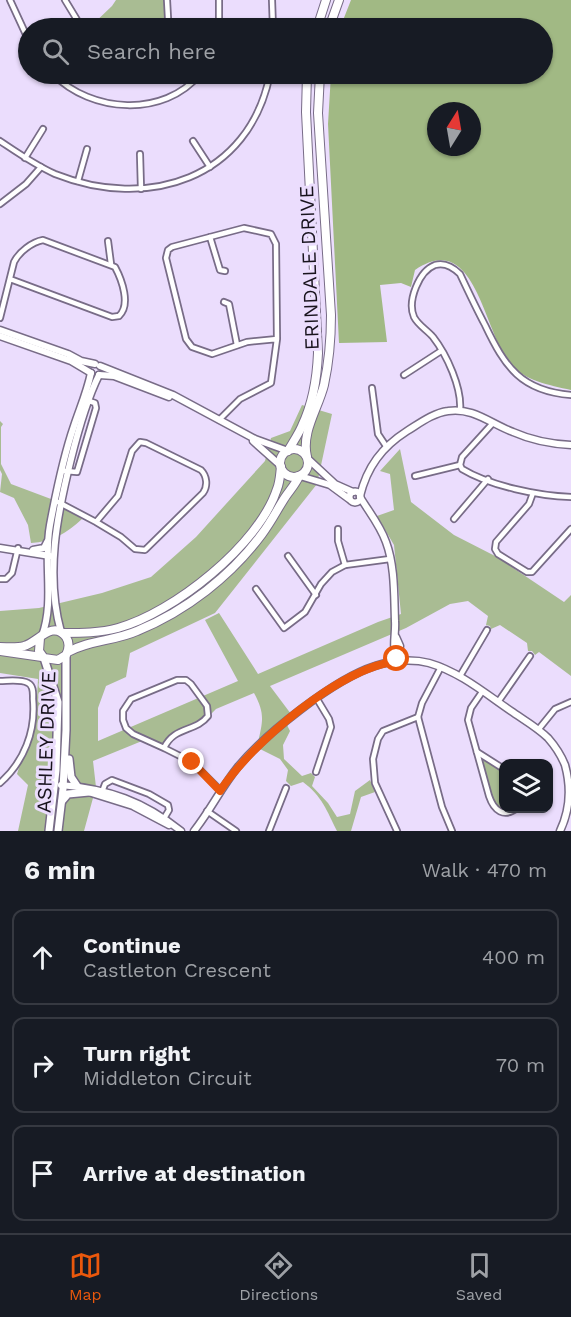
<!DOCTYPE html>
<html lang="en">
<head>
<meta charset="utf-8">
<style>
  body { margin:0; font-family:"Work Sans",sans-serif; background:#242831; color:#f1f3f6 }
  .controls { position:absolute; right:18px; bottom:18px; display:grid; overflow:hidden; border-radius:12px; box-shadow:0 2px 4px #0004 }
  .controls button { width:54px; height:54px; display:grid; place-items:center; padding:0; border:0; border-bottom:2px solid #363941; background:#171b24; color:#f1f3f6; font:30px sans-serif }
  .compass { position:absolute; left:427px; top:102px; width:54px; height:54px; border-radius:50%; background:#171b24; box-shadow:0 2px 4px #0004; rotate:11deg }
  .stop { position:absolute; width:18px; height:18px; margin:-14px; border:4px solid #ea580c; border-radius:50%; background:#fff }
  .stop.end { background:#ea580c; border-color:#fff; box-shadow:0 2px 6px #0008 }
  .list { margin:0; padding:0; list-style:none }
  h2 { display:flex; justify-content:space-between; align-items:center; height:78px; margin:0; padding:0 24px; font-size:26px }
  h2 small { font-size:20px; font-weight:400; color:#9ea1a6 }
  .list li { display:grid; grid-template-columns:39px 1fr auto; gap:18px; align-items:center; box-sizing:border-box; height:96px; margin:0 12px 12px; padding:0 12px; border:2px solid #363941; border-radius:12px }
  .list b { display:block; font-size:22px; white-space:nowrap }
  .list p { margin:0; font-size:20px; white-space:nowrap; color:#9ea1a6 }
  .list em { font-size:20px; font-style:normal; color:#9ea1a6 }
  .icon { flex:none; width:33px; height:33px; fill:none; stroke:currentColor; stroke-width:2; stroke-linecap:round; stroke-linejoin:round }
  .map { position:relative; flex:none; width:571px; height:831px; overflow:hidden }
  .search { position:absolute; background:#171b24; box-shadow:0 2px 4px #0004; left:18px; right:18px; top:18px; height:66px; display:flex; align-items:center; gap:15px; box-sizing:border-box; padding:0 21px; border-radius:33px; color:#9ea1a6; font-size:22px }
  .sheet { height:402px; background:#171b24 }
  nav { display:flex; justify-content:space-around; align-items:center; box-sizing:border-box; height:84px; border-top:2px solid #363941; background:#171b24; font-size:16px; color:#9ea1a6 }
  nav a { display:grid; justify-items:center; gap:3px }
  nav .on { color:#ea580c }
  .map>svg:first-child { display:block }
</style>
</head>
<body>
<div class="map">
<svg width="571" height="831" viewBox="0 0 571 831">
  <rect width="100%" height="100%" fill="#ebddfd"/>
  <g fill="#a9bc93">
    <polygon points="116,0 165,0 167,11 165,26 174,28 89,28 112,6"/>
    <path d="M302,405l30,9 -15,70 -102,129 -85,40 -4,24 -20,9 -8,22v33l140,-60 -33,-61 14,-7 39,61 120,-52 23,-8 -7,-69 -17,-29 17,-6 -4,-36 -10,-3 20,-22 11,53 43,33 43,22 67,45 7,-7v81l-32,-24 -4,3 -3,-4h-4l-1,-8 -27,-18 -9,4 -1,-3 -4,-1 2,-9 -20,-15 -18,3 -44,24 -136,58 21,28 -33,28c5,-21 7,-29 -4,-49l-38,16 -7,7 -40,20 -7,9 -20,-4 -49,20 3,26 -12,44h-66l10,-46 -11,-11 19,-59 2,-36 -38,-6v-62l39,-3 63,-15 49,-16 45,-40 69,-76 6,-23 19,-7z"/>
    <path d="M0,421l3,3 -2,3v37l10,20 40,15 31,20c-15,14 -30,23 -51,24l-3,-18 -14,-27 -14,-6 2,-18 -2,-4z"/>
    <path d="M287,725l3,6 -7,14 1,14 18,17 9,-3 4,4 -3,9 16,17 9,14 13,-3 5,-23 15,-11 5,12 -14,5 -10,34h-14c-10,-20 -15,-35 -34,-49l-12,4 -5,-5 2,-11 -8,-11 -20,-10z"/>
    <polygon points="484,759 503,770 504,808 515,809 514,810 502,811 494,805 482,763"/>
  </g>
  <path fill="#a1b984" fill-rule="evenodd" d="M351,0h220v390c-22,-5 -47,-9 -62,-28 -26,-33 -34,-133 -94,-92l-4,17 -10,-4 -21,2 7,57 -48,1 -11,-219 3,-50h211v-46h-202zM436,111h36v36h-36z"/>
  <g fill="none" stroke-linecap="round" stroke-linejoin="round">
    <defs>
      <g id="minor">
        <polyline points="10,0 28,39"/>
        <polyline points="65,0 82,28"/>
        <polyline points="219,0 219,28"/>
        <polyline points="272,0 273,28"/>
        <polyline points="165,28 168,18 167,0"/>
        <path d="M53,74c38,39 111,44 147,0"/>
        <path d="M0,141c18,12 35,24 55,33 93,37 194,5 215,-100"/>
        <polyline points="193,141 210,167"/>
        <polyline points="140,154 141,189"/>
        <polyline points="25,158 43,129"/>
        <polyline points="78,181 87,149"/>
        <polyline points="0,204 26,184 41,167"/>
        <polyline points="210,237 220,270 225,271"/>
        <polyline points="108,241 111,264"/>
        <polyline points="224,302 229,304 237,345"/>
        <path d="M0,318l14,-56c5,-10 18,-20 29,-22l72,27c7,13 16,38 4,49l-7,1 -102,-38"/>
        <polyline points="404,375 441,351"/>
        <polyline points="372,388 378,434 386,446"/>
        <path d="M460,410c2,-22 -13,-55 -27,-73 -6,-7 -15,-12 -19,-20 -7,-16 5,-46 21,-52 10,-3 18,2 25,9 8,17 16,34 25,51 20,42 36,66 86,70"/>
        <polyline points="219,420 240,399 271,383 277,339 247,342 212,354 192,347 186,339 166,258 168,250 172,247 244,228 271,234 276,244 277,339"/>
        <path d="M493,423l-31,34 -2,8 2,4c28,17 77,27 109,28"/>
        <polyline points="65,471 77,472 96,408 95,403 86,400"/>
        <polyline points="415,476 460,465"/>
        <polyline points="533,493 529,504 496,542 495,549 498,554 527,572 532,572 571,529"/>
        <path d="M58,502l38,20 22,-26 14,-45 8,-9 6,1 55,27c6,6 7,16 2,23l-58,57 -10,-1 -14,-12 -25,-15"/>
        <polyline points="454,519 488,479"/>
        <polyline points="338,529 338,541 345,565"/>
        <polyline points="288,556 316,595"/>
        <polyline points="0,579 6,579 12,573 18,548"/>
        <polyline points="256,589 284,628 305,612 321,584 332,572 345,565 390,559"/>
        <polyline points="441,667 422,703 418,717 442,807 452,831"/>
        <polyline points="460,676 487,630"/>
        <path d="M0,681c8,0 21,-2 28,2 6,3 5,11 5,16 3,32 -9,63 -33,84"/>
        <path d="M482,692l-11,16 -3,12 21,76c5,15 15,22 28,12"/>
        <polyline points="498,702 530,656"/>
        <polyline points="538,730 555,709 571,702"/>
        <path d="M164,748l-31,-14 -7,-6 -3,-8v-9l8,-12 46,-19h9l5,4 16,22 1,10c-12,16 -34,10 -44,32l28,14 29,29"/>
        <polyline points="477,752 504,769"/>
        <polyline points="316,772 331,727 329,719 317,699"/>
        <polyline points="102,792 105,784 112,780 149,794 168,805 169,810 163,820"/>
        <polyline points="207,811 236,831"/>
        <polyline points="269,831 286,788"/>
        <polyline points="397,831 375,783 373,759 378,739 383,731 418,717"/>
      </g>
      <g id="tertiary">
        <polyline points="0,330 68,354 81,361 95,364"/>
        <polyline points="0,336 71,361 91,373"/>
        <polyline points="100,366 173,395 255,439 288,451"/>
        <polyline points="99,375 114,376 169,397"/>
        <polyline points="253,441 281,466"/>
        <polyline points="307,458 335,484 353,492"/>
        <polyline points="300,476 330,485 349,499"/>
        <circle cx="355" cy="497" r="5.5"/>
        <path d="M360,496c7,-29 22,-49 47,-65 13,-8 26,-18 41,-20 25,-4 43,13 65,21 18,8 38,12 58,13"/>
        <path d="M360,497c9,15 20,28 26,45 9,24 8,53 9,79 1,14 -4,27 3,40"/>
        <polyline points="0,548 50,556"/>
        <polyline points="33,550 44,548 47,542"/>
        <path d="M61,632c-16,-58 -4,-117 10,-173 7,-28 15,-58 28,-84"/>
        <path d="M42,636c13,-36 1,-74 8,-111 6,-32 13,-67 24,-99 6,-18 13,-34 17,-53"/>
        <polyline points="396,637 400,646 398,661"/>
        <path d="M61,785c48,4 82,16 120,46"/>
        <polyline points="85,791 133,806 169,825"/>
        <path d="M194,831c16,-20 27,-43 43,-63 28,-34 97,-89 138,-102 17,-6 38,-7 54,-3 31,9 57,31 82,48 13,9 27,17 37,27 7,8 13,17 17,27 6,22 5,45 -5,66"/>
      </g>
      <g id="secondary">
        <polyline points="44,658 58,702 56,770 49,831"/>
        <polyline points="69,759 71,777 77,786"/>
        <polyline points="62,801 68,794 89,792"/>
        <polyline points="58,831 63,789 66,730 66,655"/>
      </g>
      <g id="primary">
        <polyline points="317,28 326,0"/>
        <polyline points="329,28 339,0"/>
        <circle cx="294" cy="463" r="14"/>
        <path d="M288,451c5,-9 10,-16 14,-25 11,-23 15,-48 16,-73l-12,-241 1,-38"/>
        <path d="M307,457c-6,-25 11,-48 17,-72 5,-23 7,-46 7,-70l-13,-202 2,-39"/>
        <path d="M63,633c18,0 37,0 55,-5 55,-15 141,-83 159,-139 3,-7 3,-15 4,-22"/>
        <path d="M0,647c8,0 17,1 24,-1 13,-3 29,-27 42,-9 4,6 3,12 0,18l-8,5 -14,-2 -5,-7 1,-13"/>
        <polyline points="0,651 42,657"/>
        <path d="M68,652c21,-12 47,-11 69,-21 49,-20 94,-55 125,-97 9,-12 15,-24 22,-35 5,-8 12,-15 15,-23"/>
      </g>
    </defs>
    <use href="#minor" stroke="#786c87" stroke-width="8"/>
    <use href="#tertiary" stroke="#786c87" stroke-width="9"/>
    <use href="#secondary" stroke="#786c87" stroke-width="10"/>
    <use href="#primary" stroke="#786c87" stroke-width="10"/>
    <use href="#minor" stroke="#fff" stroke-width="4.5"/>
    <use href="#tertiary" stroke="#fff" stroke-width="6"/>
    <use href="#secondary" stroke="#fff" stroke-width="7"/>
    <use href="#primary" stroke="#fff" stroke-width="8"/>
  </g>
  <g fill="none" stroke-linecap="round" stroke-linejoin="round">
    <path stroke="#ea580c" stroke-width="8" d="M192,762l28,29c32,-48 120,-124 178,-130l-1,-2"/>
  </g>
  <g text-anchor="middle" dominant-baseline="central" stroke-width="6" stroke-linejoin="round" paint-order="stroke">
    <g font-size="20" fill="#18131d" stroke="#ebddfd">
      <text transform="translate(309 268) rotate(-92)">ERINDALE DRIVE</text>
      <text transform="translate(46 742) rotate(-88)">ASHLEY DRIVE</text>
    </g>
  </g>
</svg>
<div class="controls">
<button><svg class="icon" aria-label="layers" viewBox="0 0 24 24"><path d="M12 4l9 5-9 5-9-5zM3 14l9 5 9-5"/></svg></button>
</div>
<svg class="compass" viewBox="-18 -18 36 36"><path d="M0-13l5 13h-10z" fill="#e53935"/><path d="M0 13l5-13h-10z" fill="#9ea1a6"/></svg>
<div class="stop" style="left:397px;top:659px"></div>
<div class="stop end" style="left:192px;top:762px"></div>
<div class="search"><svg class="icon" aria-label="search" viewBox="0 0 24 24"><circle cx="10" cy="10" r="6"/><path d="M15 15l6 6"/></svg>Search here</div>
</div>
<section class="sheet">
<h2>6 min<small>Walk · 470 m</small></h2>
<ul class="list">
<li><svg class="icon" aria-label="ahead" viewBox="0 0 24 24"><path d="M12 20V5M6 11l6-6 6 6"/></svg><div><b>Continue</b><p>Castleton Crescent</p></div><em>400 m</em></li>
<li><svg class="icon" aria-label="right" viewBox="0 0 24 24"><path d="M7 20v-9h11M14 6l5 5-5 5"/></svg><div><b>Turn right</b><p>Middleton Circuit</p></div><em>70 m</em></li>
<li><svg class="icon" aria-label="arrive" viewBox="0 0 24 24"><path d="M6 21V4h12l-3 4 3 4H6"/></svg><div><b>Arrive at destination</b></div></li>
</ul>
</section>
<nav>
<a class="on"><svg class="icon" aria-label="map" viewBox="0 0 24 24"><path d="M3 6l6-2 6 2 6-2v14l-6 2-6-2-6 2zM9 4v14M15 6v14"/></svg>Map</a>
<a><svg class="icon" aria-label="directions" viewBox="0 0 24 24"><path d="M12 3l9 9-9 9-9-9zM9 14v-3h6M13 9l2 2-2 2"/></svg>Directions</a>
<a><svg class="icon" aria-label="saved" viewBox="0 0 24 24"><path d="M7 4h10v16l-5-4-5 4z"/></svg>Saved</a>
</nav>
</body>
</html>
